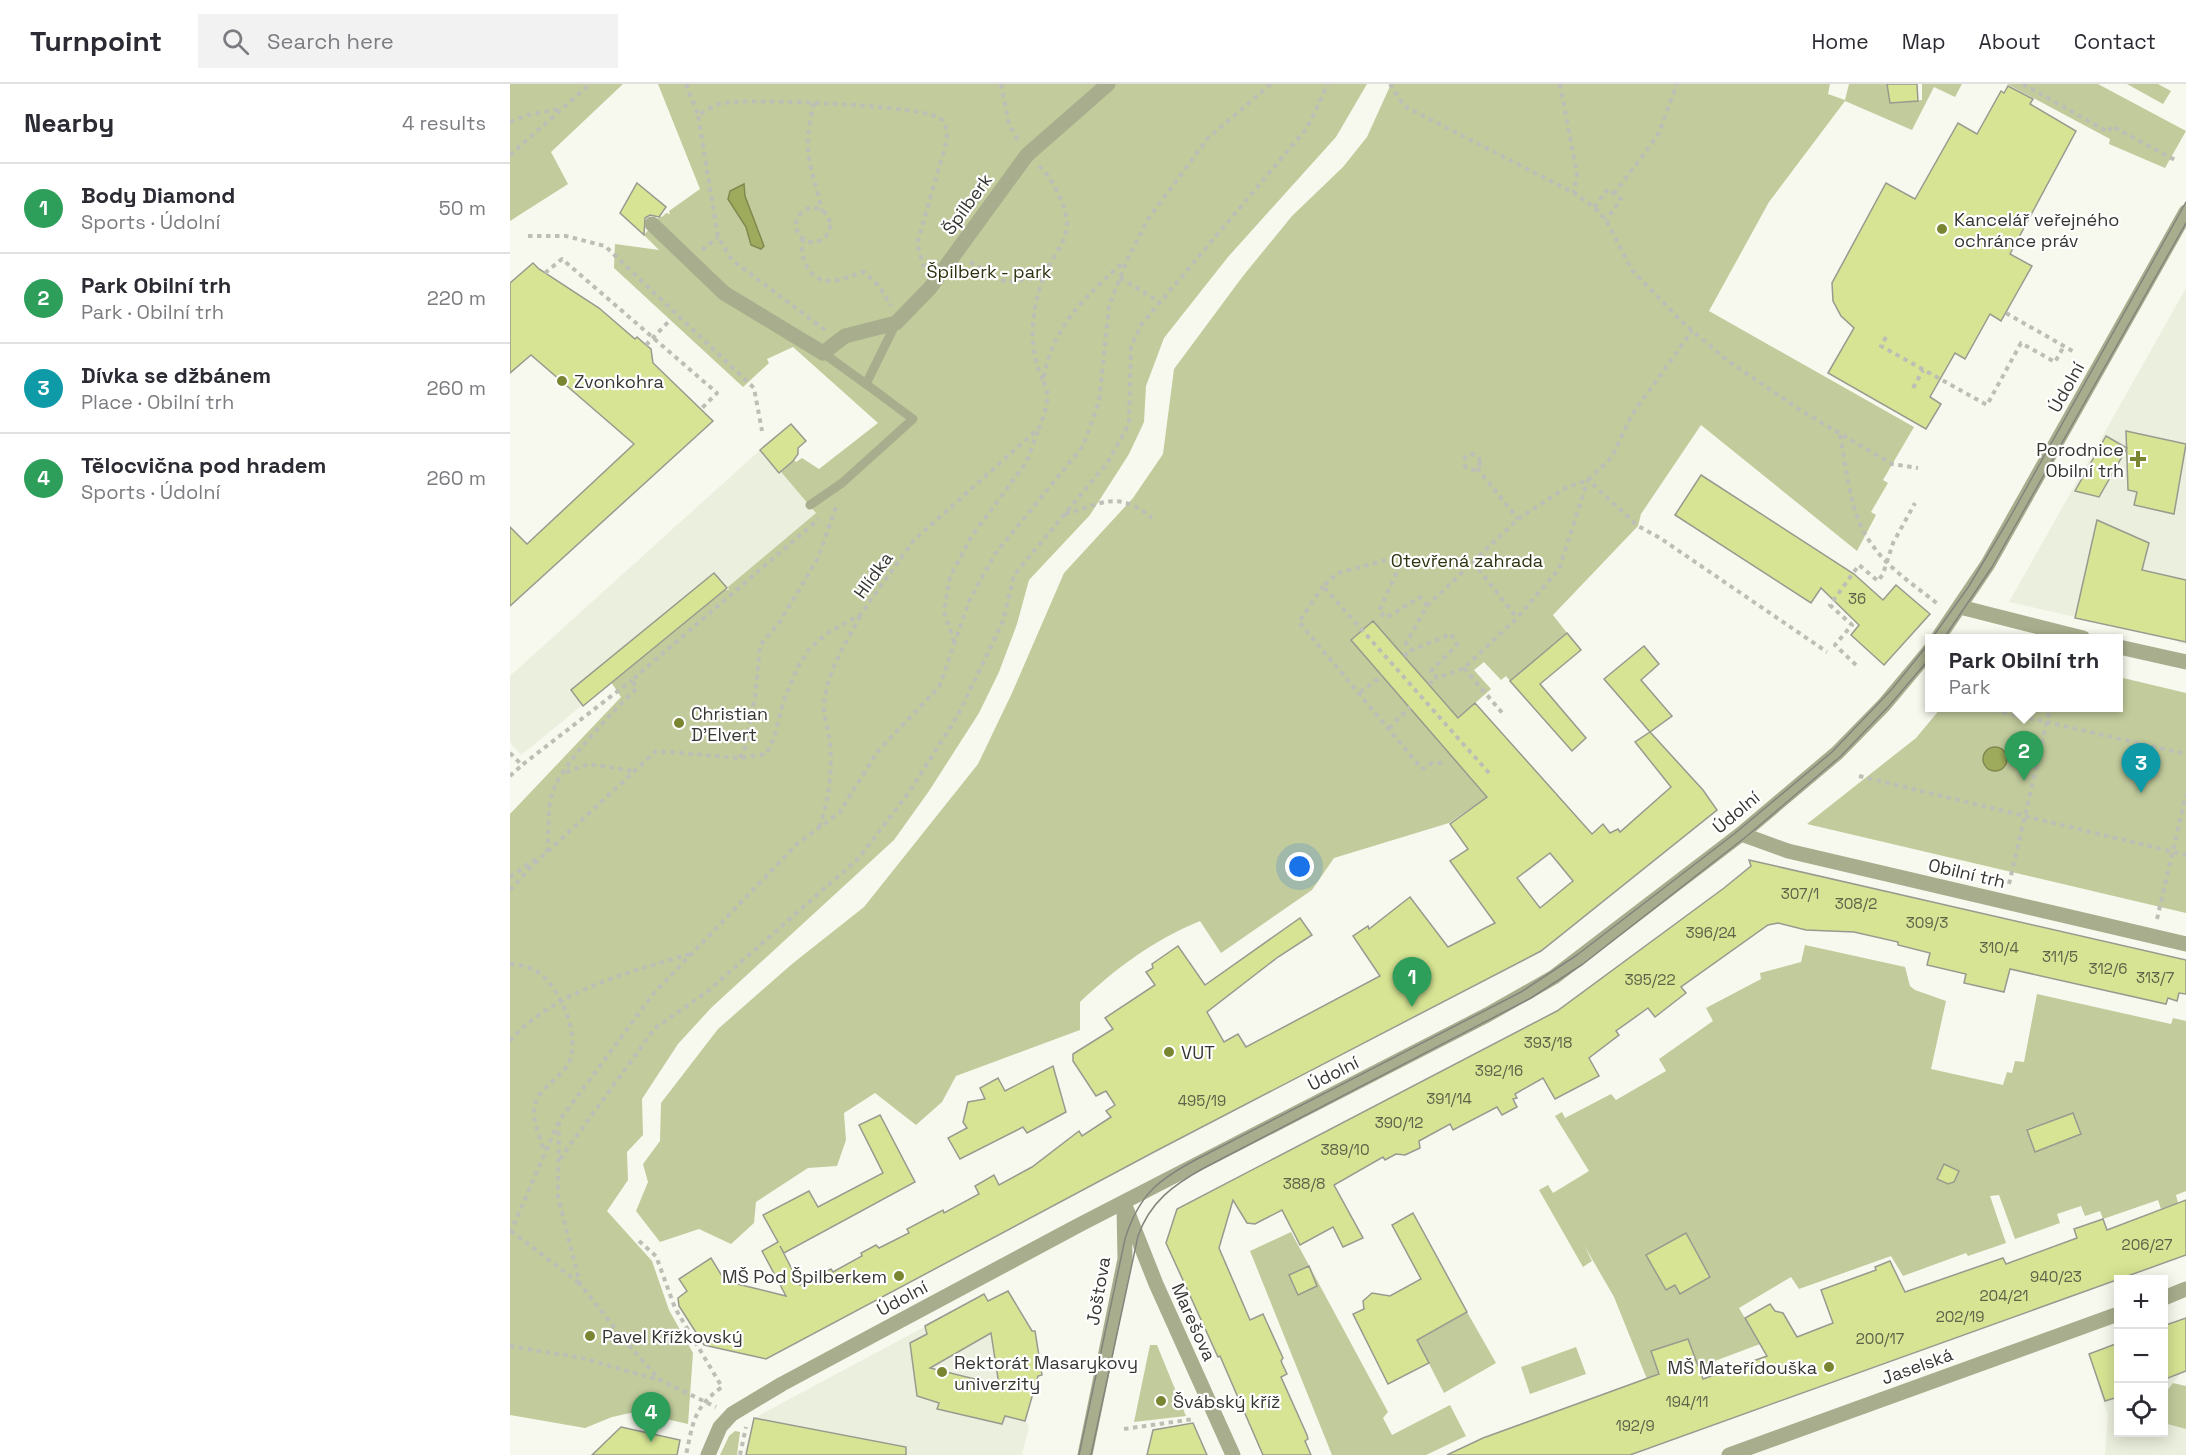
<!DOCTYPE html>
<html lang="en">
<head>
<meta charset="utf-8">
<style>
  body { margin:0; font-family:"Space Grotesk",sans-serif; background:#f2f2f3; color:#2b2b33 }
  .controls { position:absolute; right:18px; bottom:18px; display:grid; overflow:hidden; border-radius:0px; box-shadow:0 3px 15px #0003 }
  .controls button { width:54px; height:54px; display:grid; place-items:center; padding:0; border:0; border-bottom:2px solid #e1e1e2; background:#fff; color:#2b2b33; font:30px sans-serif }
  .you { position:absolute; left:790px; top:783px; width:21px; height:21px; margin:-15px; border:4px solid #fff; border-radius:50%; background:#1a73e8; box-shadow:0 0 0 9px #1a73e833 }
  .badge { display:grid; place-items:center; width:39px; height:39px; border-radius:50%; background:#db2777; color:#fff; font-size:20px; font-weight:700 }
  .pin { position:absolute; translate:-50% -50px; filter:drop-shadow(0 2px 3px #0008) }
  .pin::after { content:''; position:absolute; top:32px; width:21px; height:18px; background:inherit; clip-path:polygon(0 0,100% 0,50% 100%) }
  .popup { position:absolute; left:1415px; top:550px; width:198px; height:78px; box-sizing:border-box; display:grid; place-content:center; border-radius:0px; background:#fff; filter:drop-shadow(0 2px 4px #0005); font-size:20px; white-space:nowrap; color:#7c7c81 }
  .popup b { font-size:22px; color:#2b2b33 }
  .popup::after { content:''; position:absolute; left:50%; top:100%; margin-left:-12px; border:12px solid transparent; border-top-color:#fff }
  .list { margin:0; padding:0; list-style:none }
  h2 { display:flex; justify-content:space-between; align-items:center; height:78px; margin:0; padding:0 24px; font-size:26px }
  h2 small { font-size:20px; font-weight:400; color:#7c7c81 }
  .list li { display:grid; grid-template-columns:39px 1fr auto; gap:18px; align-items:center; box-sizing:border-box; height:90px; padding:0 24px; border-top:2px solid #e1e1e2 }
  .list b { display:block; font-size:22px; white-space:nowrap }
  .list p { margin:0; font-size:20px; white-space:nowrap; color:#7c7c81 }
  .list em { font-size:20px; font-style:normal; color:#7c7c81 }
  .icon { flex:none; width:33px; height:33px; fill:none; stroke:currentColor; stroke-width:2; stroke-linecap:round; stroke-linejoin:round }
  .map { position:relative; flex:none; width:1676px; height:1371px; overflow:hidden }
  header { display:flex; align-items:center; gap:36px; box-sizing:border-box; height:84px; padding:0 30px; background:#fff; border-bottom:2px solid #e1e1e2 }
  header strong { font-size:28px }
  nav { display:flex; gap:33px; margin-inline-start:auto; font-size:21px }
  .search { width:420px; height:54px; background:#f2f2f3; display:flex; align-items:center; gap:15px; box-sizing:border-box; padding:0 21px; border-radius:0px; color:#7c7c81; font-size:22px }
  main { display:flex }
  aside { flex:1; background:#fff }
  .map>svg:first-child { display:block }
</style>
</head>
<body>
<header>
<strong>Turnpoint</strong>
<div class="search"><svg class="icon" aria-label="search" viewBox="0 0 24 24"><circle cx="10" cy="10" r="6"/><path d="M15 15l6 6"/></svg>Search here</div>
<nav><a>Home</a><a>Map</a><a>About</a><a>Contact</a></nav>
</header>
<main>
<aside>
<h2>Nearby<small>4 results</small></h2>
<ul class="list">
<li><span class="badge" style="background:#2e9e5b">1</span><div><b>Body Diamond</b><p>Sports · Údolní</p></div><em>50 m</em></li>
<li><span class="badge" style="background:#2e9e5b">2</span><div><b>Park Obilní trh</b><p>Park · Obilní trh</p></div><em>220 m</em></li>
<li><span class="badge" style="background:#0f9aa8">3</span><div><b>Dívka se džbánem</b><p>Place · Obilní trh</p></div><em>260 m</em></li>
<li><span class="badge" style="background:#2e9e5b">4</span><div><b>Tělocvična pod hradem</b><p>Sports · Údolní</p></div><em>260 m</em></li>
</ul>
</aside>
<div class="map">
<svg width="1676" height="1371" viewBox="0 0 1676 1371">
  <rect width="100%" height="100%" fill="#f7f9ee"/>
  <g fill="#ebefdd">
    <polygon points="1676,204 1676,560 1668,559 1668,556 1499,518"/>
    <polygon points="250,366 307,428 219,503 219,506 214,506 11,671 0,658 0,592"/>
    <polygon points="498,1207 519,1247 526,1247 532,1291 524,1292 523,1308 515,1337 519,1342 512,1371 234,1371 244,1334 474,1211 479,1217"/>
    <polygon points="1654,1245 1670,1290 1655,1309 1654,1338 1676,1344 1676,1371 1595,1371 1598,1332 1579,1270 1608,1259 1608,1348 1654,1348"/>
  </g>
  <g fill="#c2cb9c" fill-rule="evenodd">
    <polygon points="0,0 113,0 41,68 58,100 0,137"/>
    <polygon points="148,0 857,0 826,53 718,173 654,254 636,302 634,338 619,370 580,431 519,496 507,540 489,588 469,629 419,707 384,756 201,924 168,960 132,1015 133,1051 117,1068 118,1096 97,1127 142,1177 159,1226 183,1269 178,1340 125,1328 102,1333 75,1344 0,1331 0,730 111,613 101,598 214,506 219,506 218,503 306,429 271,388 283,375 286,378 292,374 309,385 368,339 283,263 257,275 259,279 233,303 104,184 105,160 149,166 134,151 150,132 152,133 156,129 160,130 159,127 190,105"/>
    <path d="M881,0h439l-2,10 17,6 4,-16h38l3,19 32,-3v-16h40l-7,13 -21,-10 -22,43 -67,-29 -76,101 -60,109 205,116 -31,53 5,3 -17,29 5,3 -19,36 -156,-126 -60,89 -3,12 -85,89 14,18 -57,48 -4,-5 -5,4 -17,-18 -10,8 17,19 -33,29 -85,-97 -22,19 136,157 -38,26 -115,35 -22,32 -91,63 -21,-32c-46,19 -83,46 -120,81v28l-124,46 -14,26 -26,23 -41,-32 -31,20 2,27 -9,26 -29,2 -52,34 -2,21 -23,21 -32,-15 -39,13 -24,-31 12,-29 -5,-18 17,-23 1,-38 57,-74 74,-65 72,-57 114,-143 34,-71 52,-120 69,-75 30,-44 11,-85 69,-93 49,-60 51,-49 24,-30z"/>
    <polygon points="1497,0 1588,0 1676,47 1655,84 1599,60 1600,55"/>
    <polygon points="1617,0 1648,0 1661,7 1653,20"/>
    <polygon points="1609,593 1676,609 1676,829 1297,740 1406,654 1431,624 1609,624"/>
    <path d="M1295,861l100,22 5,19 5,4 31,11 -15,68 72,16 4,-13 5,1 3,-12 9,1 13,-68 134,30 2,-6 13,3v170l-10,4 2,8 -17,6 -3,-9 -55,19 -3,-8 -15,5 -4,-10 -24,8 3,9 -45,16 -16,-44 -9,1 16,47 -38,13 -2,-3 -63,23 -12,-20 -92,33 -8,-12 -52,31 21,36 -61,23 -11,-28 -37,12 12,32 -8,16 -41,-102 -30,-52 8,16 -9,6 -44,-77 9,-5 5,8 36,-22 -34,-55 7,-4 3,6 46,-24 5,6 50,-29 -7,-12 54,-38 -7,-13 55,-29 -1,-6 41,-11zM1563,1029l8,21 -46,17 -8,-22z"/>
    <polygon points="781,1148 878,1328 873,1334 882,1351 940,1321 956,1352 916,1371 822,1371 740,1167"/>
    <polygon points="957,1228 986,1279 934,1309 907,1256"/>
    <polygon points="640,1261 647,1261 676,1332 624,1338"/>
    <polygon points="1066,1263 1076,1290 1020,1310 1011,1283"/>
    <polygon points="1663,1299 1676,1302 1676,1345 1654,1339 1656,1308"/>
    <polygon points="225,1347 230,1348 227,1371 210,1371 219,1352"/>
  </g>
  <g fill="#9fab5c" stroke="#80884f" stroke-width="1.5">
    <polygon points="234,100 235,112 254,162 251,165 241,161 236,143 218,115 220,107"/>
    <circle cx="1485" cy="675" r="12"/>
  </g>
  <g fill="#d6e493" stroke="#989a90" stroke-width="1.5" fill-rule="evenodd">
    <polygon points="1377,0 1407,0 1408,17 1380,19"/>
    <polygon points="1498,2 1523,15 1520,20 1566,47 1500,170 1522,182 1491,237 1480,230 1455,275 1445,269 1420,313 1431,320 1416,345 1318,289 1344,244 1331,232 1323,217 1322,199 1376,99 1405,115 1448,39 1467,50 1491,7 1494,9"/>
    <polygon points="127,99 156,123 149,133 140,131 135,134 134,151 110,129"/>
    <polygon points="23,179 29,185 89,224 125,255 127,253 136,261 141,265 143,279 203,337 0,522 0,443 17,460 124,360 21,271 0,289 0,199"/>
    <polygon points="281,340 296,357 288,364 288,370 283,377 269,389 250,366"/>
    <polygon points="1616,347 1676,360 1664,430 1624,421 1627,408 1618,406"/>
    <polygon points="1596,352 1617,364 1589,413 1565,407"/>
    <polygon points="1191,391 1344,490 1373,516 1386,501 1420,530 1374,581 1341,551 1349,541 1311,504 1301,519 1165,431"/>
    <polygon points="1587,436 1639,459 1632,486 1676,496 1676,558 1565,534"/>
    <polygon points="204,489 217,504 73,622 61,606"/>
    <path d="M863,537l85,97 17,-15 117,131 11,-10 7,9 8,-4 2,3 51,-45 -36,-45 15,-10 53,58 14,20 -176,141 -387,201 -388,207 -62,-14 -25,-39 -1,-8 9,-7 -8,-12 32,-21 14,23 61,15 -24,-45 16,-9 -15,-27 46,-24 9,16 65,-34 -24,-48 21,-10 35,67 -131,71 -4,-7 20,39 31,-16 2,3 29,-16 -1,-3 15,-8 3,3 30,-15 -2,-4 36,-19 1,3 35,-19 -4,-8 19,-11 5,10 33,-18 47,-36 3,5 29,-19 -5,-6 9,-6 -9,-14 -10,5 -23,-35v-7l40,-25 -8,-11 50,-33 -9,-13 7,-4 -1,-4 26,-18 27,39 95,-67 12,17 -34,22 -71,55 17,30 14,-8 8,13 134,-71 -27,-40 15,-10 1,3 41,-32 38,50 47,-24 -45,-62 18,-12 -18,-25 37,-27 -136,-157zM1040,769l23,28 -33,27 -23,-30z"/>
    <polygon points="1057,549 1071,566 1030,600 1076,654 1062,667 1000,597"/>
    <polygon points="1134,562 1149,580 1131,596 1162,632 1140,648 1094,595"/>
    <polygon points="1239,776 1676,876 1676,910 1669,909 1667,917 1658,914 1656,920 1500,885 1494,908 1454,899 1456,890 1417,881 1420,869 1388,861 1388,858 1344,848 1296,846 1268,839 1258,841 1171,903 1176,909 1145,933 1138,924 1106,947 1109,951 1079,974 1089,992 1045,1015 1033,994 1005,1010 1007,1014 1003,1015 1007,1023 992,1031 987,1023 943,1046 940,1040 909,1057 910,1064 895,1071 886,1070 875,1076 873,1073 824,1101 853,1154 833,1163 823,1143 790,1161 772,1126 745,1140 737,1139 723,1116 709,1164 740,1236 753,1230 773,1274 771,1277 777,1290 771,1293 797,1351 798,1355 795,1357 801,1371 753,1371 710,1272 708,1273 656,1159 667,1125 1047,927 1214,804 1241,782"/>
    <polygon points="543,982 556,1028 517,1049 513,1043 450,1075 438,1054 457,1044 453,1038 458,1018 475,1015 470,1004 488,994 495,1007"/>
    <polygon points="1563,1029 1571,1050 1525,1068 1517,1046"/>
    <polygon points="1434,1080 1449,1087 1444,1098 1438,1100 1427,1095"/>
    <polygon points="1676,1116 1676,1171 1120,1371 937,1371 973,1354 1149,1290 1141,1267 1178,1255 1193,1295 1257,1272 1235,1234 1260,1220 1265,1227 1273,1229 1287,1253 1323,1239 1311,1206 1366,1186 1365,1183 1380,1177 1395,1208 1493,1174 1496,1180 1567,1154 1564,1145 1593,1135 1597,1146"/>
    <polygon points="903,1129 957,1228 907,1256 919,1279 878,1300 843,1230 854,1225 853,1217 862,1209 880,1212 911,1195 882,1141"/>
    <polygon points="1176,1149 1200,1193 1170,1210 1165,1201 1156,1206 1136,1171"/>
    <polygon points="799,1182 807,1202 788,1211 779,1191"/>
    <path d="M498,1207l24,40h3l7,44 -4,1 -13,45 -20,-5 -3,8 -65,-15 2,-6 -22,-7 -7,-53 17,-9 -2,-8 59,-32 4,7zM481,1249l8,52 -69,-17z"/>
    <polygon points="1676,1234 1676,1287 1653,1296 1653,1242"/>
    <polygon points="1608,1259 1608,1313 1595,1317 1579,1270"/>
    <polygon points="244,1334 396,1363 396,1371 236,1371"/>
    <polygon points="683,1339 697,1371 637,1371 643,1346"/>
    <polygon points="111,1343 170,1356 167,1371 82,1371"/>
  </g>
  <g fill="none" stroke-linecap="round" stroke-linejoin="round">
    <g stroke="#bdbeb5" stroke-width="4" stroke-dasharray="4.5 4.5" stroke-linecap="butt">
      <polyline points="176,0 188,31"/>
      <polyline points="491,0 499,40 508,56"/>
      <polyline points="880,0 894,22 1064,109 1084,123 1096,136 1122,186 1171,237 1218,277 1290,326 1382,380 1408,384"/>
      <polyline points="1050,0 1067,90 1064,108"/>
      <polyline points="1513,0 1598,48 1602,42 1665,76"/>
      <path d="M304,19c-13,51 -3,60 8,108"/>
      <polyline points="0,38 18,31 49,25"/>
      <polyline points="0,71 80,0"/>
      <path d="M529,82c13,12 28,40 28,58 0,15 -12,31 -19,43 -16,33 -22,80 -5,113"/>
      <polyline points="1104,110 1148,51 1167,0"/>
      <polyline points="1084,123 1098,105 1111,115 1096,136"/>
      <circle cx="303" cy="141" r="17"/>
      <polyline points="18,152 56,152 95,162 244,304 252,347"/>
      <path d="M293,154c-4,19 5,43 28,43 10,0 23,-7 33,-9l15,14 12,20"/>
      <polyline points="192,166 208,153"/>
      <polyline points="460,178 496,198 534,193"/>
      <polyline points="35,189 52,175 207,309 190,326"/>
      <polyline points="610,194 650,218"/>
      <polyline points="1496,229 1566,269"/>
      <path d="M315,246l-93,-70 -14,-23 -20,-122c8,-4 17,-11 25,-12 26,-5 203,2 218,16 6,5 6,13 6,21l-30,104 7,23"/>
      <polyline points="1376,253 1371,262 1477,321 1511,259 1545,278 1554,262"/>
      <polyline points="1403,304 1413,286"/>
      <path d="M1330,351c7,36 10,82 33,111 17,24 44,41 66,59"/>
      <circle cx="962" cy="378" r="8"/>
      <polyline points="967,384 1008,435"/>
      <path d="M555,430c38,-11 53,-24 87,4"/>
      <polyline points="963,478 1007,534"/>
      <polyline points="813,502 789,538 912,685 922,679 935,679"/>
      <polyline points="917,522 1008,435 1057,403 1078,396 1102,373 1121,332 1182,247"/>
      <polyline points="444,558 434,528 440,493 461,453 516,379 529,344"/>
      <polyline points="894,572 902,566"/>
      <polyline points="1346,581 1325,561 1342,541 1320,521 1349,481 1368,497 1373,490 1383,459 1405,419"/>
      <polyline points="954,584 994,631"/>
      <polyline points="919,600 927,594"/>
      <polyline points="850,608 872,592"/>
      <polyline points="1475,624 1676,670"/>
      <polyline points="879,644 900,623"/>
      <polyline points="0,669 12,681 122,596"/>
      <polyline points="229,673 234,669 245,613 250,561 269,539 308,474 327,420"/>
      <polyline points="56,688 79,680 123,687"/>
      <polyline points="979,689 813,502 828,489 880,475 889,483 869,527 876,534 910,513 917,522 896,559 902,566 941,550 947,561 921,587 927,594 954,584 1007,534 1049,485 1078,396 1128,442 1150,454 1317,568"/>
      <polyline points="0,692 12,681"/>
      <polyline points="1349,692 1676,771"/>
      <path d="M309,743c11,-28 14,-61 10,-91 -1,-10 -6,-21 -5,-31 2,-32 22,-62 36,-89"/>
      <path d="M37,768c3,-20 -1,-45 7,-64 13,-29 60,-78 83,-100l-5,-8 187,-161"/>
      <polyline points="0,793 26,775"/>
      <polyline points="1499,800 1540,624"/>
      <path d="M0,806l21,-23 125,-116 83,7 27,-4 8,-16 9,-35 14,-35 13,-20 19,-16 31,-17 54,-75 125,-112c5,-12 9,-24 8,-37 -1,-5 -4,-8 -3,-13 7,-51 45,-85 81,-117"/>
      <polyline points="1647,835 1676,710"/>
      <path d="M0,880c12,1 25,4 34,13 19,18 36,60 25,85 -8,18 -34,26 -35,48 -1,12 7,29 10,41"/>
      <path d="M0,957c40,-48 121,-70 180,-87"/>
      <polyline points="49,1038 48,1113 70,1200 115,1257 150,1296 206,1323"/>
      <polyline points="50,1075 145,944 198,907 349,774 400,707 448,631 493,537 504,491 598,378 619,340 621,263 631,241 797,44 818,0"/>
      <polyline points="1,1147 69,1199"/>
      <polyline points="0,1149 49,1037 144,909 287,760 329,729 368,667 429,603 460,515 485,470 573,362 589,318 599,222 617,176 638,135 698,54 761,0"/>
      <path d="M129,1157l17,15 19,52 47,79c-28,20 -29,35 -36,68"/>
      <polyline points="0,1262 72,1274 149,1296"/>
      <polyline points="614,1345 684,1335"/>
      <polyline points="230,1371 236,1343"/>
    </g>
    <g stroke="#a8ae8d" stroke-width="9">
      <polyline points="313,269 356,300"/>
      <polyline points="300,421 332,399 403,335 356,300 386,239"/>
    </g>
    <g stroke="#a8ae8d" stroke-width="15">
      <polyline points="142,140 214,209 313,269 335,252 386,239 420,204 517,71 598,0"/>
      <polyline points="1450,523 1573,554"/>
      <polyline points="1609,563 1676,578"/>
      <polyline points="1231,750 1278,767 1676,860"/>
      <polyline points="1654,1214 1676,1205"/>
      <polyline points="575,1371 615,1175 614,1123"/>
      <polyline points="1219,1371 1608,1230"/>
    </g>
    <g stroke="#a8ae8d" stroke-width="15">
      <polyline points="1428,554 1478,480 1676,128"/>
      <polyline points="614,1119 646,1200 723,1371"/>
      <polyline points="198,1371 210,1343 222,1330 272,1300 571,1140 977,931 1044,893 1231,750 1327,669 1374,621 1420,566"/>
    </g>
    <g stroke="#83847d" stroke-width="1.5">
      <polyline points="1422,554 1459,502 1499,435 1676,118"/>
      <polyline points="1434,554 1482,483 1676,139"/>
      <path d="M569,1371l46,-216c14,-45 34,-60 74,-81l322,-166 56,-37 157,-121 98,-82 60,-63 38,-47"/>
      <path d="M581,1371l47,-219c12,-34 35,-51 66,-68l327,-170 52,-34 164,-128 94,-80 48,-50 41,-48"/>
    </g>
    <polyline stroke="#bdbeb5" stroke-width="4" stroke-dasharray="4.5 4.5" stroke-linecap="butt" points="136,261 160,236"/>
  </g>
  <g fill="#7a8532" stroke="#fff" stroke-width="2">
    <circle cx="1432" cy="145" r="6"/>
    <circle cx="52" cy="297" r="6"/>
    <path d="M1625 366h6v6h6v6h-6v6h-6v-6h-6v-6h6z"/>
    <circle cx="169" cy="639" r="6"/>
    <circle cx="659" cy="968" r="6"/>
    <circle cx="389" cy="1192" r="6"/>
    <circle cx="80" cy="1252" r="6"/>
    <circle cx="1319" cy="1283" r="6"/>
    <circle cx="432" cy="1288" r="6"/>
    <circle cx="651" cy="1317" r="6"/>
  </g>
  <g text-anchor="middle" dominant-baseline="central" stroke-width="4.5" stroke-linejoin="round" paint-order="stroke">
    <g font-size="15" fill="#5e624a">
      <text x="1347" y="514">36</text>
      <text x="1290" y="809">307/1</text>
      <text x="1346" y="819">308/2</text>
      <text x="1417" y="838">309/3</text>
      <text x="1201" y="848">396/24</text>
      <text x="1489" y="863">310/4</text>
      <text x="1550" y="872">311/5</text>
      <text x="1598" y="884">312/6</text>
      <text x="1645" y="893">313/7</text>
      <text x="1140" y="895">395/22</text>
      <text x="1038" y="958">393/18</text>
      <text x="989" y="986">392/16</text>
      <text x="939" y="1014">391/14</text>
      <text x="692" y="1016">495/19</text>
      <text x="889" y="1038">390/12</text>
      <text x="835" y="1065">389/10</text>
      <text x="794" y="1099">388/8</text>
      <text x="1637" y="1160">206/27</text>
      <text x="1546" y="1192">940/23</text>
      <text x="1494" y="1211">204/21</text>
      <text x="1450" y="1232">202/19</text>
      <text x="1370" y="1254">200/17</text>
      <text x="1177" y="1317">194/11</text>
      <text x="1125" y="1341">192/9</text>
    </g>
    <g font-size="18" fill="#363632" stroke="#fff">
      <text transform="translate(457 120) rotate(-54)">Špilberk</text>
      <text transform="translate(1556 303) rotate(-61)">Údolní</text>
      <text transform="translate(363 491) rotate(-54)">Hlídka</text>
      <text transform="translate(1226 728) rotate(-40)">Údolní</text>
      <text transform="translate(1457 789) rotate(13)">Obilní trh</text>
      <text transform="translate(823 989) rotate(-27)">Údolní</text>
      <text transform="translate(588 1207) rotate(-80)">Joštova</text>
      <text transform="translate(392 1214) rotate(-28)">Údolní</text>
      <text transform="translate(684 1238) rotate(66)">Marešova</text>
      <text transform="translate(1407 1282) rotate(-20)">Jaselská</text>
    </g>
    <g font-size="18" fill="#363632" stroke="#fff" text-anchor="start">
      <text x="1444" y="135">Kancelář veřejného<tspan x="1444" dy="21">ochránce práv</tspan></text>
      <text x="64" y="297">Zvonkohra</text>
      <text x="1614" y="365" text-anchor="end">Porodnice<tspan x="1614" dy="21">Obilní trh</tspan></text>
      <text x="181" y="629">Christian<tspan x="181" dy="21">D'Elvert</tspan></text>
      <text x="671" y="968">VUT</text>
      <text x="377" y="1192" text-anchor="end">MŠ Pod Špilberkem</text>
      <text x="92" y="1252">Pavel Křížkovský</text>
      <text x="444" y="1278">Rektorát Masarykovy<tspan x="444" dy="21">univerzity</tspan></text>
      <text x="1307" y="1283" text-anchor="end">MŠ Mateřídouška</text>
      <text x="663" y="1317">Švábský kříž</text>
    </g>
    <g font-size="18" fill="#2d320f" stroke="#fff">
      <text x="479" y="187">Špilberk - park</text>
      <text x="957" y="476">Otevřená zahrada</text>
    </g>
  </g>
</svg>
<div class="controls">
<button>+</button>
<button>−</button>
<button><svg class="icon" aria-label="locate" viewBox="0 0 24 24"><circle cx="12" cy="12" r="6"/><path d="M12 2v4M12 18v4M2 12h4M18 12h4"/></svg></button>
</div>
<div class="you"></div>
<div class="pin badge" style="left:902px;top:923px;background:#2e9e5b">1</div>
<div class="pin badge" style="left:1514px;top:697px;background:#2e9e5b">2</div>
<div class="popup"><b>Park Obilní trh</b>Park</div>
<div class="pin badge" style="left:1631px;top:709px;background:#0f9aa8">3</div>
<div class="pin badge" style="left:141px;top:1358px;background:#2e9e5b">4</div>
</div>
</main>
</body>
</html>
